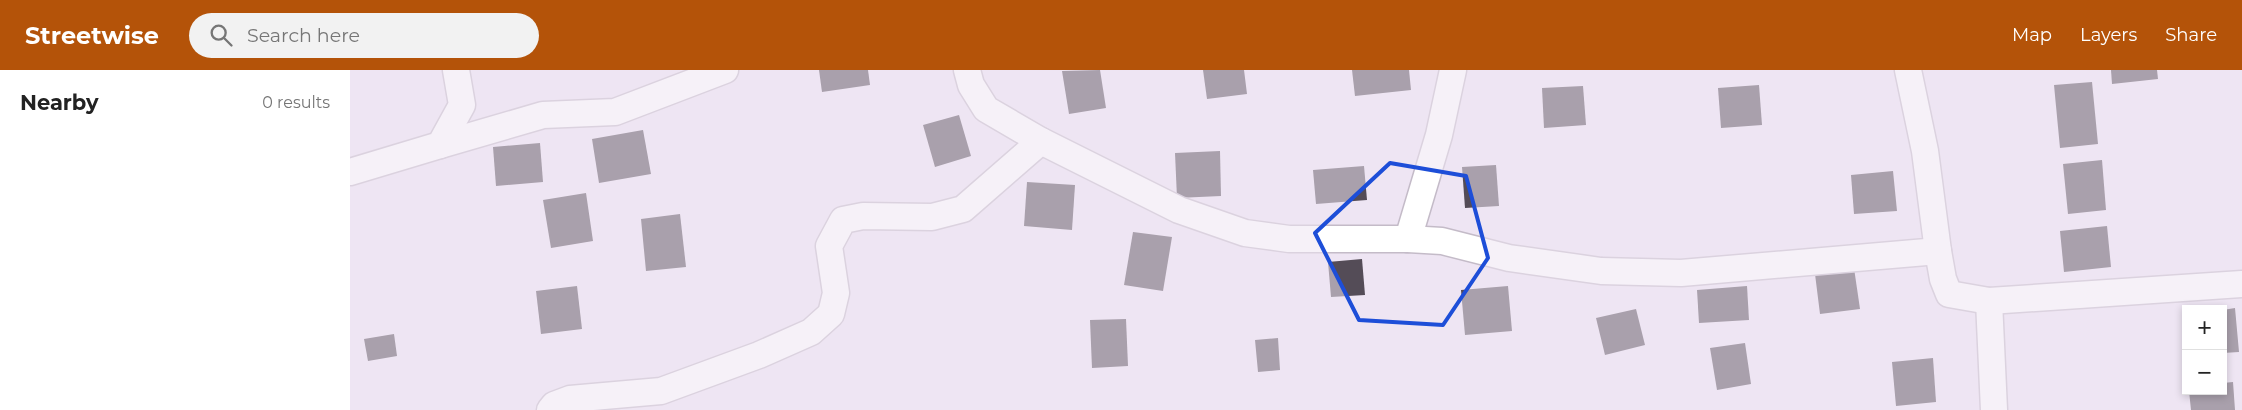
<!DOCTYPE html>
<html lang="en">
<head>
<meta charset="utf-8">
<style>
  body { margin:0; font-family:Montserrat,sans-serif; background:#f2f2f2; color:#222 }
  .controls { position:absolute; right:15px; bottom:15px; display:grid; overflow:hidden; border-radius:0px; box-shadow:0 2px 8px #0003 }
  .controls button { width:45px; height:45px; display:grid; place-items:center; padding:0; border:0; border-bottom:1px solid #e0e0e0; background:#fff; color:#222; font:25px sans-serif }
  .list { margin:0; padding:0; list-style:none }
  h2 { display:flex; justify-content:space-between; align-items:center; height:65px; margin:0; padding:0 20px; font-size:21px }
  h2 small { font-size:16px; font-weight:400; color:#767676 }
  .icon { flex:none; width:28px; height:28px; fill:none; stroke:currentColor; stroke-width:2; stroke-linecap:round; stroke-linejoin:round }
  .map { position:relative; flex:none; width:1892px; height:340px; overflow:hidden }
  header { display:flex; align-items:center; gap:30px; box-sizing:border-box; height:70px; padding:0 25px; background:#b45309; color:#fff }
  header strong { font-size:24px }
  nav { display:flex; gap:28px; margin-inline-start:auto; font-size:18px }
  .search { width:350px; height:45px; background:#f2f2f2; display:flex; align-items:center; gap:12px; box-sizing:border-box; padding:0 18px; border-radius:28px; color:#767676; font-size:19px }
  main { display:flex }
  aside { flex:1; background:#fff }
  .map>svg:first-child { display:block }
</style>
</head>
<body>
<header>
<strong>Streetwise</strong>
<div class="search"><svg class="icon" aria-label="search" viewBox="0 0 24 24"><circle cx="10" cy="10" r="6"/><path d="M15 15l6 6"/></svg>Search here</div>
<nav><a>Map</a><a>Layers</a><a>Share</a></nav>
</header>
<main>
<aside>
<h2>Nearby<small>0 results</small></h2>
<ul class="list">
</ul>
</aside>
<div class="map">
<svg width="1892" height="340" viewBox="0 0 1892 340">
  <rect width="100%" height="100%" fill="#eee5f3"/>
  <g fill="#544c57">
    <polygon points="469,0 518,0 520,15 472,22"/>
    <polygon points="750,0 756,38 719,44 712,1"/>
    <polygon points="853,0 894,0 897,24 857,29"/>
    <polygon points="1002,0 1059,0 1061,20 1005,26"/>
    <polygon points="1761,0 1807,0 1808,9 1762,14"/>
    <polygon points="1742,12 1748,74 1710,78 1704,15"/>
    <polygon points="1409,15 1412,55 1371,58 1368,18"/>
    <polygon points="1233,16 1236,55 1194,58 1192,18"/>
    <polygon points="609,45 621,86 585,97 573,55"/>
    <polygon points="293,60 301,104 249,113 242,69"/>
    <polygon points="190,73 193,112 146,116 143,77"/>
    <polygon points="870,81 871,126 827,128 825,83"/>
    <polygon points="1752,90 1756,140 1718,144 1713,94"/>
    <polygon points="1146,95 1149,136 1115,138 1112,97"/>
    <polygon points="1014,96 1017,130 966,134 963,100"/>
    <polygon points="1543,101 1547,141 1504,144 1501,105"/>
    <polygon points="677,112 725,115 722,160 674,156"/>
    <polygon points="236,123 243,171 201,178 193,130"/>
    <polygon points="330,144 336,197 296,201 291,149"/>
    <polygon points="1757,156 1761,197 1714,202 1710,161"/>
    <polygon points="783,162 822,167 813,221 774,215"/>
    <polygon points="1012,189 1015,225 981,227 978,192"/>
    <polygon points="1504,198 1510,239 1470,244 1465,204"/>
    <polygon points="227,216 232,259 191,264 186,221"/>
    <polygon points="1158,216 1162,261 1115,265 1111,220"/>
    <polygon points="1397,216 1399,250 1349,253 1347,220"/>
    <polygon points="1885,238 1889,282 1873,283 1873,240"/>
    <polygon points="1286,239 1295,275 1255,285 1246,248"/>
    <polygon points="776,249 778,296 742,298 740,250"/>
    <polygon points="44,264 47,286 18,291 14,269"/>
    <polygon points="928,268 930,300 908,302 905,270"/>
    <polygon points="1395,273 1401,314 1367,320 1360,278"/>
    <polygon points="1583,288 1586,332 1546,336 1542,292"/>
    <polygon points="1883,312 1885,340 1841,340 1839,321 1873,321 1873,313"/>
  </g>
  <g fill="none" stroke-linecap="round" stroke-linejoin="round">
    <defs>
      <g id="minor">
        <polyline points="617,0 621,15 636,39 691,71"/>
        <polyline points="90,75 193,45 265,42 375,0"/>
        <polyline points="0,102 90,75 112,35 106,0"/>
        <polyline points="1058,169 1089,65 1103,0"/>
        <polyline points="1588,181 1593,209 1599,224 1639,231 1892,214"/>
        <polyline points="1639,231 1644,340"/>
        <polyline points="200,340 204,335 220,329 311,321 409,285 461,262 481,244 486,223 479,176 493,150 513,146 582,147 613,139 691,71 829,140 895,163 939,169 1058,169 1092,171 1159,188 1251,201 1331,203 1588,181 1575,81 1558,0"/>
      </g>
    </defs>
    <use href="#minor" stroke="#c4bbc8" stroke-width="29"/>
    <use href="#minor" stroke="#fff" stroke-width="26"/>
  </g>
  <path d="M0 0H1892V340H0ZM1040,93l76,13 22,82 -45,67 -84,-5 -44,-87z" fill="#eee5f3" fill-opacity=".55" fill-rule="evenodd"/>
  <path fill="none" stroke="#1d4ed8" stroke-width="4" stroke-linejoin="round" d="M1040,93l76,13 22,82 -45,67 -84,-5 -44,-87z"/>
</svg>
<div class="controls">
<button>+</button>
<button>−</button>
</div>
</div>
</main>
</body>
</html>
